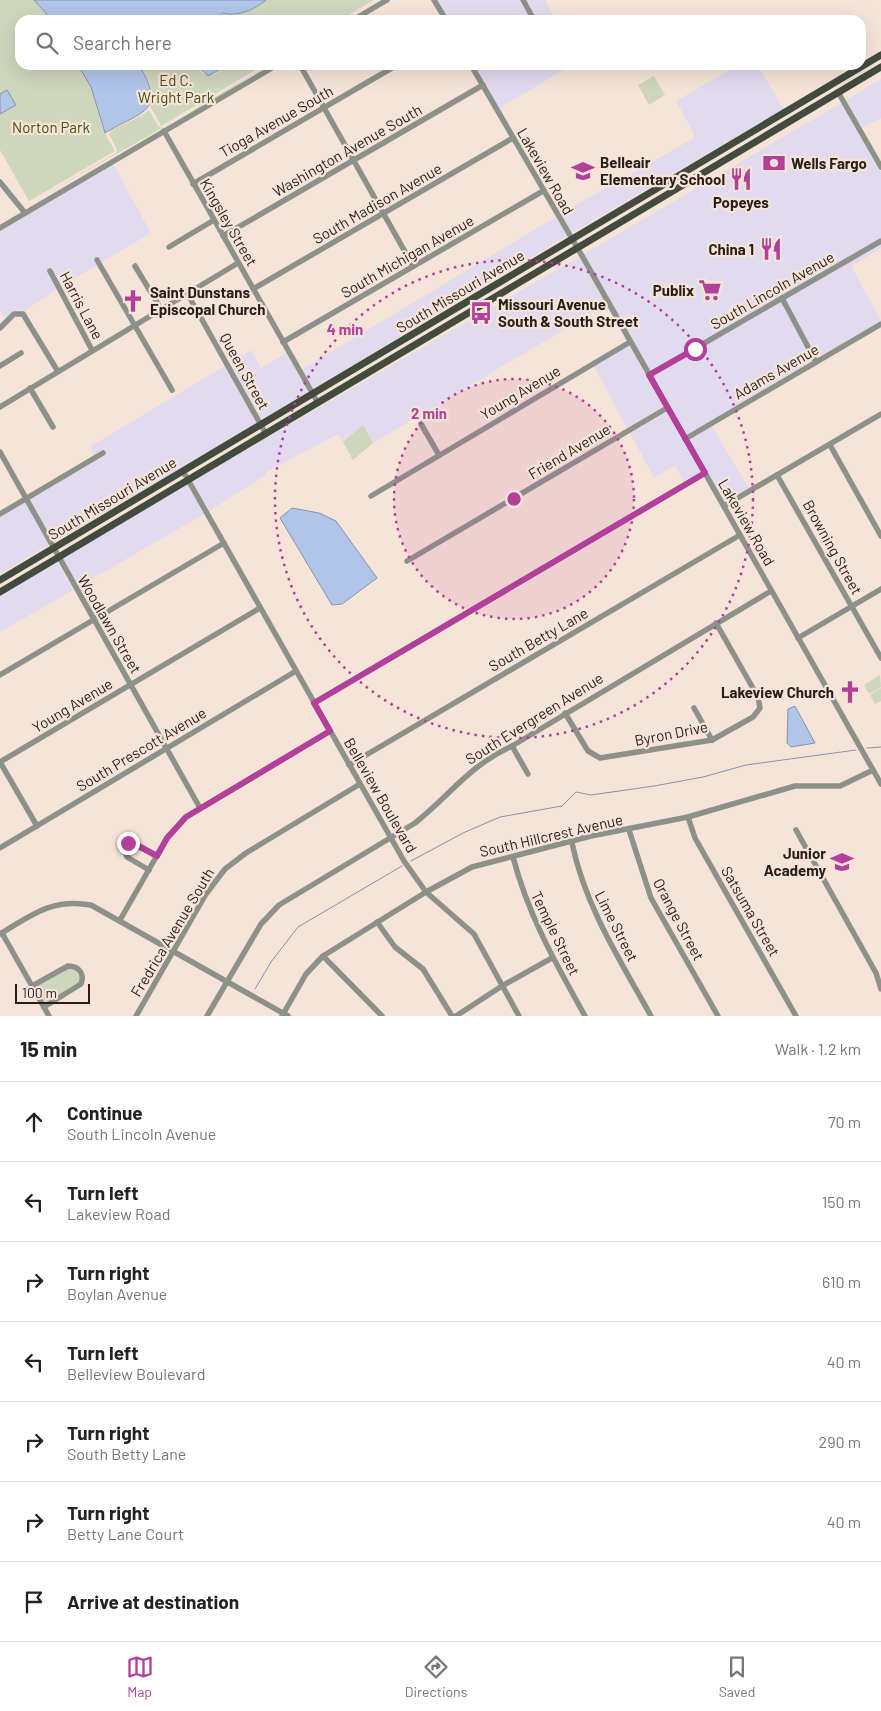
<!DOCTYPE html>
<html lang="en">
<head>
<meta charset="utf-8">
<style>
  body { margin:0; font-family:Barlow,sans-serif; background:#f2f2f2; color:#222 }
  .scale { position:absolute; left:15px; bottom:12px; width:75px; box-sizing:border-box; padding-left:5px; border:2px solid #251e1a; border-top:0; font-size:14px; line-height:18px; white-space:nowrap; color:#251e1a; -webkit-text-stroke:4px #f7e4d8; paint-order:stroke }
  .stop { position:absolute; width:15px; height:15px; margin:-11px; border:4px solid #b2409b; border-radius:50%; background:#fff }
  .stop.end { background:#b2409b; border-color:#fff; box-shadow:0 1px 5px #0008 }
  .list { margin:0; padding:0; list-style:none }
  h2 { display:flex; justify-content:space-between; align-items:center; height:65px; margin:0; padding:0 20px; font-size:21px }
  h2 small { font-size:16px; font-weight:400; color:#767676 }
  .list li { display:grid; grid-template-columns:32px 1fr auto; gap:15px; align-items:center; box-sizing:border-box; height:80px; padding:0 20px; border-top:1px solid #e0e0e0 }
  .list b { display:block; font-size:19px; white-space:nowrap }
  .list p { margin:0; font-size:16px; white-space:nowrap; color:#767676 }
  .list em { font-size:16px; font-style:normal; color:#767676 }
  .icon { flex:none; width:28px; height:28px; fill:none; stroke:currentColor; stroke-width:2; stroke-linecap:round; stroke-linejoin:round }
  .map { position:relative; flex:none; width:881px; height:1016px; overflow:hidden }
  .search { position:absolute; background:#fff; box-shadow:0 5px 20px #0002; left:15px; right:15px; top:15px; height:55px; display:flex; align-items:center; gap:12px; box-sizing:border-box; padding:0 18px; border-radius:15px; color:#767676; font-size:19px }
  .sheet { height:625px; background:#fff }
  nav { display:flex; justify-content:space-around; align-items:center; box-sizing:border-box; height:70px; border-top:1px solid #e0e0e0; background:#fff; font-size:14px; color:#767676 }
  nav a { display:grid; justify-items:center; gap:2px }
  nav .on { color:#b2409b }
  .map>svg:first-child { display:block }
</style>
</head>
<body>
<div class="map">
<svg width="881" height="1016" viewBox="0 0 881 1016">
  <rect width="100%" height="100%" fill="#f7e4d8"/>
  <g fill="#e2daef">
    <polygon points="437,0 519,0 531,20 449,20"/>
    <polygon points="526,0 545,0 556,20 537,20"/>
    <polygon points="475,65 572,65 503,106 502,113"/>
    <polygon points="738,65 757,65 784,109 572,233 560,214 694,138 693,132 676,101"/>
    <polygon points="881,79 881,118 862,128 846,100"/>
    <polygon points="841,103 881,173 881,238 650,372 584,254"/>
    <polygon points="113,164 151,233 102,262 98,257 93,260 97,265 60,287 52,267 47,269 56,290 24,311 14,311 6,321 0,311 0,231"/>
    <polygon points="556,217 567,236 313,389 302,369"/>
    <polygon points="881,244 881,248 851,266 881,321 817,358 786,299"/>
    <polygon points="579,257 627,341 626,341 606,305 373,443 363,426 343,442 338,434 266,472 267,474 209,511 192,481"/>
    <polygon points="781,302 812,361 686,435 653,376"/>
    <polygon points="629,345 663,407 627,428 594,366"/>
    <polygon points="251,350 261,368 286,353 308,392 262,420 230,363"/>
    <polygon points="225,366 257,423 55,542 30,499 107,454 104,449 93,456 91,446"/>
    <polygon points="666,412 701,473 684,482 675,465 654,478 630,433"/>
    <polygon points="712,426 749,489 725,503 688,440"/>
    <polygon points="187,484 204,514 78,587 62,558"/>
    <polygon points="25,502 50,544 0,574 0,517"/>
    <polygon points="57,561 73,590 0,632 0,595"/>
  </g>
  <g fill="#ced6bc">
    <polygon points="0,0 34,0 52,20 20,20 20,65 78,65 91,87 103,130 115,151 29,201 0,150"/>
    <path d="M266,0h108l-34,20h-125l7,-7c16,5 32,-3 44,-13z"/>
    <path d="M139,65h58l7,9h11l13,-9h36l-103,61 -11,-20c6,-13 -4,-29 -11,-41z"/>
    <polygon points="260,70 231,89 46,194 116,153 117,150 109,134 111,130 141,116 149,110 159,127 163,128"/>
    <polygon points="654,76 665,95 649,105 638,85"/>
    <polygon points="363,425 373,443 353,460 343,442"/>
    <polygon points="880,675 881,687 869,694 864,685"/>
    <polygon points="881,688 881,701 875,704 870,695"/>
    <polygon points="70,968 77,971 80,977 79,983 49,1002 44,1001 38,986"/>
  </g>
  <g fill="#b1c5e9" stroke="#8793ab">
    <path d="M34,0h232c-12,10 -28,17 -44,13l-7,7h-163z"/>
    <path d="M78,65h61c29,49 1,46 -34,68l-14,-46z"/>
    <polygon points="197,65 228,65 208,76"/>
    <polygon points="7,90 16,105 0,114 0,94"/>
    <polygon points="292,508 319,513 336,521 377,578 342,604 332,605 280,518"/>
    <polygon points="795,706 815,743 791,747 787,743 788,709"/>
  </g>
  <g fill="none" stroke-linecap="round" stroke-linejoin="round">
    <g stroke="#8793ab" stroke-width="1">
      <polyline points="867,748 881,747"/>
      <polyline points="411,861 463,833 500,817 562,806 576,792 591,795 654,786 703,777 746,765 856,750"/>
      <polyline points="255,989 271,962 298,927 402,866"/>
    </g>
    <g stroke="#8c918a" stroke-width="5.5">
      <polyline points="434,0 446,20"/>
      <polyline points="523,0 534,20"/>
      <polyline points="353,20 387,0"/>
      <polyline points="300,65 413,266"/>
      <polyline points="471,65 585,261 881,784"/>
      <polyline points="838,92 881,167"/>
      <polyline points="164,131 318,403"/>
      <polyline points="0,182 25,213"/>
      <polyline points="193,184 397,65"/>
      <polyline points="0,228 277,65"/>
      <polyline points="223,236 483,85"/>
      <polyline points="169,247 214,220"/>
      <polyline points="97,260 172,390"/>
      <polyline points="135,266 161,309"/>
      <polyline points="50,271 92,350"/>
      <polyline points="253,289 513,138"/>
      <polyline points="187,293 266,434"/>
      <polyline points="782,298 816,362"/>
      <polyline points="0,328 14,314 23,314 57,370"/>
      <polyline points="283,342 543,191"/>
      <polyline points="0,366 21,353"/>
      <polyline points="649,375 881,241"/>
      <polyline points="30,388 53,427"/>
      <polyline points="0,407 238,263"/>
      <polyline points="421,424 439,455"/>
      <polyline points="685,439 881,324"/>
      <polyline points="830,445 881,536"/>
      <polyline points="0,452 200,808"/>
      <polyline points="183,471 404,861 426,892 474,934 519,1016"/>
      <polyline points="777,475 881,658"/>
      <polyline points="371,496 630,342"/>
      <polyline points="724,506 881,414"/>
      <polyline points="0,514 103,453"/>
      <polyline points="407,561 667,408"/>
      <polyline points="798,638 881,589"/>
      <polyline points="0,675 224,543"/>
      <polyline points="314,703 705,473"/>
      <polyline points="694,708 712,740"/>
      <polyline points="565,713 588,751 600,758 712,740 753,717 760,708 758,697 716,623"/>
      <polyline points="512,746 528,774"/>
      <polyline points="0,762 260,608"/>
      <polyline points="0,762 37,826"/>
      <polyline points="349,765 740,535"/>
      <polyline points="688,817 695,838 796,1016"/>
      <polyline points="629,830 651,898 718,1016"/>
      <polyline points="796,830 876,973 881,989"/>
      <path d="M572,843c13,63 48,117 79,173"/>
      <polyline points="0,848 296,671"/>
      <path d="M513,857c15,58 43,107 72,159"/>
      <polyline points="149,870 127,857 124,846 132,843 157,856"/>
      <polyline points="120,920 167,838 186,817 330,731"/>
      <polyline points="377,922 395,947 423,969 452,1016"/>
      <polyline points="2,933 49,1016"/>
      <path d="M0,934c32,-19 52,-36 91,-29l197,111"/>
      <polyline points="323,956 382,1016"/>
      <path d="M32,986l36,-20c11,0 17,8 13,18l-37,23"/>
      <polyline points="136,1016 206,894 225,869 246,853 360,784"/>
      <path d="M207,1016l54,-92 18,-19 136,-82c35,-28 55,-58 97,-77l259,-155"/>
      <polyline points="282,1016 306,974 323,956 426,892 472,867 591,836 688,817 795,786 840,786 873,770"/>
      <polyline points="456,1016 502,986 552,958"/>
    </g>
    <g stroke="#434b3f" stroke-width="7">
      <polyline points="0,580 881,55"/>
      <polyline points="0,592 881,67"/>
    </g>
  </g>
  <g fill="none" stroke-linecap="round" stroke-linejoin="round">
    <polyline stroke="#b2409b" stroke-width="6" points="128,843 135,844 157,856 167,838 186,817 330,731 314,703 705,473 649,375 695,349"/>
  </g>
  <circle cx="514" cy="499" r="120" fill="#b2409b" fill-opacity=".12"/>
  <g fill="none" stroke="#b2409b" stroke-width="2.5" stroke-dasharray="2.5 5">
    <circle cx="514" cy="499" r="120"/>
    <circle cx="514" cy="499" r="239"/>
  </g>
  <defs>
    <symbol id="bank-bare" viewBox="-9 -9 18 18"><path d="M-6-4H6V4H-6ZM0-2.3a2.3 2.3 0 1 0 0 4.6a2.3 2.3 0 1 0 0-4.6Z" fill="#b2409b" stroke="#f7e4d8" stroke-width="2.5" paint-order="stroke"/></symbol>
    <symbol id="school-bare" viewBox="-9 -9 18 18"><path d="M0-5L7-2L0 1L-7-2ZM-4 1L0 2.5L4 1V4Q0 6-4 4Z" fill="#b2409b" stroke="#f7e4d8" stroke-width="2.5" paint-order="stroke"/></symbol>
    <symbol id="restaurant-bare" viewBox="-9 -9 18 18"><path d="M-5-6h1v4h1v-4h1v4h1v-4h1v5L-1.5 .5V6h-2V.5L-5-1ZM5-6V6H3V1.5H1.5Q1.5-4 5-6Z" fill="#b2409b" stroke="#f7e4d8" stroke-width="2.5" paint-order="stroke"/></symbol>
    <symbol id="supermarket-bare" viewBox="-9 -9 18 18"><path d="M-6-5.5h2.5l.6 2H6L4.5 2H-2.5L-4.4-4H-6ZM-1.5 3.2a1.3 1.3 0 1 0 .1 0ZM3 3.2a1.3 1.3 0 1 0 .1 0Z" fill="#b2409b" stroke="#f7e4d8" stroke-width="2.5" paint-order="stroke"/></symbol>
    <symbol id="church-bare" viewBox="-9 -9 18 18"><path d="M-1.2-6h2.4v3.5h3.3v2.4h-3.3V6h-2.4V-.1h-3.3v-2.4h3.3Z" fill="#b2409b" stroke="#f7e4d8" stroke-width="2.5" paint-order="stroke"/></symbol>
    <symbol id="bus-bare" viewBox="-9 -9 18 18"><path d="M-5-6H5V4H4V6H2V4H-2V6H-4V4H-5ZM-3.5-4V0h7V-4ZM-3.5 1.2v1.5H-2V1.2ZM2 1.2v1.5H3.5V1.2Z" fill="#b2409b" stroke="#f7e4d8" stroke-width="2.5" paint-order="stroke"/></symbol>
  </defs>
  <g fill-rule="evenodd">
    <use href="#bank-bare" x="758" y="147" width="32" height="32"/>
    <use href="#school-bare" x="567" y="155" width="32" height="32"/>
    <use href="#restaurant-bare" x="725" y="163" width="32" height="32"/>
    <use href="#restaurant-bare" x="755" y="233" width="32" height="32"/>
    <use href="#supermarket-bare" x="694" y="274" width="32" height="32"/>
    <use href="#church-bare" x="117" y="285" width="32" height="32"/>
    <use href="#bus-bare" x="465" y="297" width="32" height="32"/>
    <use href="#church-bare" x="834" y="676" width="32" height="32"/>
    <use href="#school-bare" x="826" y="846" width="32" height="32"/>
  </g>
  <g text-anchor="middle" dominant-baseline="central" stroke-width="4.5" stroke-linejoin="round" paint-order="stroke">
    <g font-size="15" fill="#455215" stroke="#f7e4d8">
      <text x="176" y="80">Ed C.<tspan x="176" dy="17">Wright Park</tspan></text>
      <text x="51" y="127">Norton Park</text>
    </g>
    <g font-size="15" fill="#251e1a" stroke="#f7e4d8">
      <text transform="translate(276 121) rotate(-30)">Tioga Avenue South</text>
      <text transform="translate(347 150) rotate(-30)">Washington Avenue South</text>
      <text transform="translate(546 171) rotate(60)">Lakeview Road</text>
      <text transform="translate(377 203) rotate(-30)">South Madison Avenue</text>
      <text transform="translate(229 222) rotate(60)">Kingsley Street</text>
      <text transform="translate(407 256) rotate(-30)">South Michigan Avenue</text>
      <text transform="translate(772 290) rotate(-30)">South Lincoln Avenue</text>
      <text transform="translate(460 291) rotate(-31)">South Missouri Avenue</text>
      <text transform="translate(82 305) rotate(62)">Harris Lane</text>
      <text transform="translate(245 371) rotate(61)">Queen Street</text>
      <text transform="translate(776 371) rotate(-30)">Adams Avenue</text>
      <text transform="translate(520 392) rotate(-31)">Young Avenue</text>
      <text transform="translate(569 451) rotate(-31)">Friend Avenue</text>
      <text transform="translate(112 498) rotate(-31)">South Missouri Avenue</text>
      <text transform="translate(747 522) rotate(60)">Lakeview Road</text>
      <text transform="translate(833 547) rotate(61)">Browning Street</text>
      <text transform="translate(110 624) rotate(60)">Woodlawn Street</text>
      <text transform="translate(538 639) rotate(-30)">South Betty Lane</text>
      <text transform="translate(72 705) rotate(-31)">Young Avenue</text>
      <text transform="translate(534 718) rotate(-32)">South Evergreen Avenue</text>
      <text transform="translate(671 733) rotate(-11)">Byron Drive</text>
      <text transform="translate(141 749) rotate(-31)">South Prescott Avenue</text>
      <text transform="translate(381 795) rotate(60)">Belleview Boulevard</text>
      <text transform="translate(551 835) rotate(-13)">South Hillcrest Avenue</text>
      <text transform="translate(751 911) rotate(60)">Satsuma Street</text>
      <text transform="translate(679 919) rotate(62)">Orange Street</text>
      <text transform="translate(617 926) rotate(63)">Lime Street</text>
      <text transform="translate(172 932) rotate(-59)">Fredrica Avenue South</text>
      <text transform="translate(556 933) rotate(64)">Temple Street</text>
    </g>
    <g font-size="15" font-weight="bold" fill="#251e1a" stroke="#f7e4d8" text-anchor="start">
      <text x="600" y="162">Belleair<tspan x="600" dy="17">Elementary School</tspan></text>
      <text x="791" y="163">Wells Fargo</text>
      <text x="741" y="202" text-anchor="middle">Popeyes</text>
      <text x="754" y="249" text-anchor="end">China 1</text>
      <text x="694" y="290" text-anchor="end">Publix</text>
      <text x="150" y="292">Saint Dunstans<tspan x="150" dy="17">Episcopal Church</tspan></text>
      <text x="498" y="304">Missouri Avenue<tspan x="498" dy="17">South &amp; South Street</tspan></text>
      <text x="834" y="692" text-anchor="end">Lakeview Church</text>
      <text x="826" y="853" text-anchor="end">Junior<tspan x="826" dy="17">Academy</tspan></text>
    </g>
  </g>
  <circle cx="514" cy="499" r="8" fill="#b2409b" stroke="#f7e4d8" stroke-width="2.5"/>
  <g font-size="15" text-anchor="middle" font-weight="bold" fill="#b2409b" stroke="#f7e4d8" stroke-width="4.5" stroke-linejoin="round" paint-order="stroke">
    <text x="345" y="335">4 min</text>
    <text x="429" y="419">2 min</text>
  </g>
</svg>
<div class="scale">100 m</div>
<div class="stop" style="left:695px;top:349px"></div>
<div class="stop end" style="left:128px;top:843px"></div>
<div class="search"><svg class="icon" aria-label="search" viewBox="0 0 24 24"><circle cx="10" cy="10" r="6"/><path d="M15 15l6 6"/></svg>Search here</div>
</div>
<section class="sheet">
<h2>15 min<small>Walk · 1.2 km</small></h2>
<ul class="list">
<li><svg class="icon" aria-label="ahead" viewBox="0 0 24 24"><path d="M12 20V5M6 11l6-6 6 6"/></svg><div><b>Continue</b><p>South Lincoln Avenue</p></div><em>70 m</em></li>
<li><svg class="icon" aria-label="left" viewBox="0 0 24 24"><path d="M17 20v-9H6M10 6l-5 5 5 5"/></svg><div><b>Turn left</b><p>Lakeview Road</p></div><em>150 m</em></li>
<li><svg class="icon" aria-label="right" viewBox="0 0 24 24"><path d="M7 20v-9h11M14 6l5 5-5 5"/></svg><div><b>Turn right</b><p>Boylan Avenue</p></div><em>610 m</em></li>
<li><svg class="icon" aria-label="left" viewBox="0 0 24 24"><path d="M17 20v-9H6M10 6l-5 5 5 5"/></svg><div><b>Turn left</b><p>Belleview Boulevard</p></div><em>40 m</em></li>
<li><svg class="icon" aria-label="right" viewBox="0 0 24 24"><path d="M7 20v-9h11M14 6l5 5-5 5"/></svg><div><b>Turn right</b><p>South Betty Lane</p></div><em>290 m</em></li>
<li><svg class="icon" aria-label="right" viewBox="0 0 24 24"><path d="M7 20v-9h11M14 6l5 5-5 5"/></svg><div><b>Turn right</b><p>Betty Lane Court</p></div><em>40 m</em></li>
<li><svg class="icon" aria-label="arrive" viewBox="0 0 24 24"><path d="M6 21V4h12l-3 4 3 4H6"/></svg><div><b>Arrive at destination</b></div></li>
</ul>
</section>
<nav>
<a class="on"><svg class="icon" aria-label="map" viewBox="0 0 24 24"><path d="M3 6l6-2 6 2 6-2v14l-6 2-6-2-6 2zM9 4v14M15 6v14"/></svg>Map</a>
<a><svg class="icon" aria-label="directions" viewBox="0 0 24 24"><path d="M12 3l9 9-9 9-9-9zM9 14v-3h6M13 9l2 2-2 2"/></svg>Directions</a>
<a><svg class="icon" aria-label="saved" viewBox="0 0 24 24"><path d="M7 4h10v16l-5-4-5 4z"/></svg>Saved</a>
</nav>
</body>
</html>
